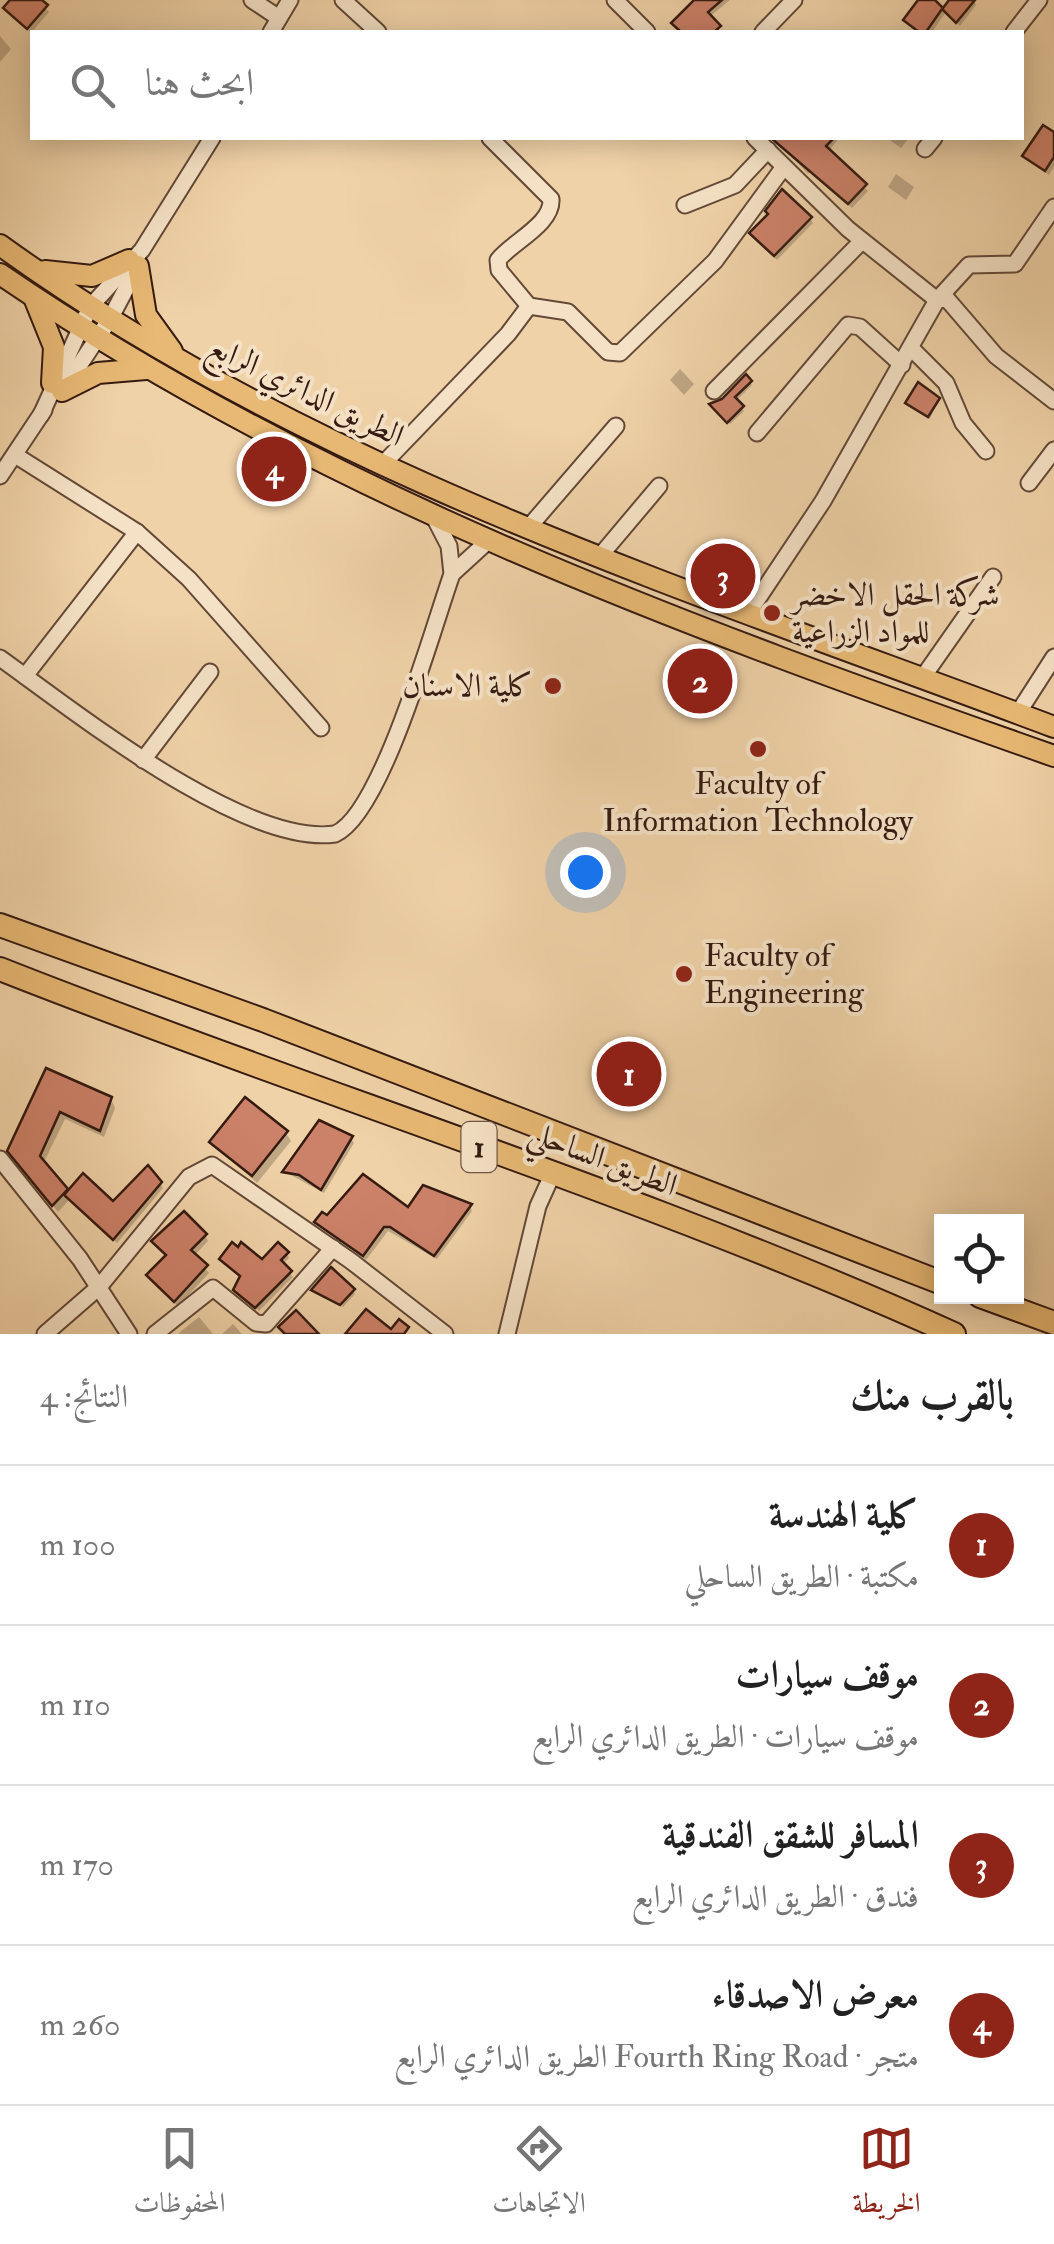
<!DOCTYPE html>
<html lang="ar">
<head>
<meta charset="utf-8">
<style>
  body { margin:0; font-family:"IM FELL Double Pica",Amiri,serif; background:#f2f2f2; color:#222; direction:rtl }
  .controls { position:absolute; right:30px; bottom:30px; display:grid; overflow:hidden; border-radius:0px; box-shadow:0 5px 25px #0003 }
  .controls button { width:90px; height:90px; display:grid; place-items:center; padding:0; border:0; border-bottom:2px solid #e0e0e0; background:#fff; color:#222; font:50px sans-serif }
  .you { position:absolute; left:585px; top:872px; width:35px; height:35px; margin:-25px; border:8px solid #fff; border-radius:50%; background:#1a73e8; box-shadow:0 0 0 15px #1a73e833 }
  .badge { display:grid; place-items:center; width:65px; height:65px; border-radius:50%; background:#8f2418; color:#fff; font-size:32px; font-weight:700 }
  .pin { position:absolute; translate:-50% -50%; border:5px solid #fff; box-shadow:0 2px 10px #0006 }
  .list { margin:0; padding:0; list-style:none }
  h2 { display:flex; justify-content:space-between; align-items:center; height:130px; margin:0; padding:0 40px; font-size:42px }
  h2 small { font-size:32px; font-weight:400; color:#767676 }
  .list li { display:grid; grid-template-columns:65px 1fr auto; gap:30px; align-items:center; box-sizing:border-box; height:160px; padding:0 40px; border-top:2px solid #e0e0e0 }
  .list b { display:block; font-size:38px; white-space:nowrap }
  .list p { margin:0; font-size:32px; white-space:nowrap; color:#767676 }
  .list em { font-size:32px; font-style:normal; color:#767676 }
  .icon { flex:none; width:55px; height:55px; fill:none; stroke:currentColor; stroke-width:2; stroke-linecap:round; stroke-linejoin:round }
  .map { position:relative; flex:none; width:1054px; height:1334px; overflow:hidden; direction:ltr }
  .search { position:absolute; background:#fff; box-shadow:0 5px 25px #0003; left:30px; right:30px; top:30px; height:110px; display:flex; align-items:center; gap:25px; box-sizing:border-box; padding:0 35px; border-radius:0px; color:#767676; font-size:38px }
  .sheet { height:770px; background:#fff }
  nav { display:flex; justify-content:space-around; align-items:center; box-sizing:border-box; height:140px; border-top:2px solid #e0e0e0; background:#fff; font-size:28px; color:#767676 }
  nav a { display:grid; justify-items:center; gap:5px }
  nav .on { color:#8f2418 }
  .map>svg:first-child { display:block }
</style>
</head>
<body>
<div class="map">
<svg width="1054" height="1334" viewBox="0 0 1054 1334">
  <rect width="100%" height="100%" fill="#f0d2a8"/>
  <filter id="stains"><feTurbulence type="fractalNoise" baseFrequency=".002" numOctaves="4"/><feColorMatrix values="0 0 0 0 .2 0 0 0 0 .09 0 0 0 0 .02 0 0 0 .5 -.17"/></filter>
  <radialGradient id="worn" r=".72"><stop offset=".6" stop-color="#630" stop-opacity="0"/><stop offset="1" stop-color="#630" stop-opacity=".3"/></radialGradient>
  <g fill="#0003">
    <polygon points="14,0 38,0 49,12 31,33 6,8"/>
    <polygon points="697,0 730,0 709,17 721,32 681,32 677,28"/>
    <polygon points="921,0 930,0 943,12 953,0 974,0 976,5 960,26 946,12 932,32 918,32 906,20"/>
    <polygon points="0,36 11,49 0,62"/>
    <polygon points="1054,135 1054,167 1049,175 1025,156"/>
    <polygon points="775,138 839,138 828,152 868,191 852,208 811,171 808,174"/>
    <polygon points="887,138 909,138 901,148"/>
    <polygon points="896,174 914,187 906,200 888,187"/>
    <polygon points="810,218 813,223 777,260 755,239"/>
    <polygon points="680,369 694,384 684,395 670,380"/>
    <polygon points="746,378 752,385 736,401 744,411 730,424 714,408"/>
    <polygon points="938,399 930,419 908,403"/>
    <polygon points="48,1071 111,1099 115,1108 104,1137 65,1119 43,1164 68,1194 114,1205 160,1183 163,1188 117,1243 69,1200 58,1212 15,1159"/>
    <polygon points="286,1133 291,1141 257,1183 212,1142"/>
    <polygon points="351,1138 354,1143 324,1193 285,1172"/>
    <polygon points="470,1206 472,1211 437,1259 388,1231 366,1260 317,1222"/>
    <polygon points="205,1235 208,1241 194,1256 209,1273 178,1306 152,1281 167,1256 154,1242"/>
    <polygon points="287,1253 289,1258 282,1265 293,1277 259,1311 239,1295 242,1278 222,1259 262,1262"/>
    <polygon points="314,1290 353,1291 355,1294 343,1307"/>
    <polygon points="199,1317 213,1334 179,1334 180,1332"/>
    <polygon points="233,1324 242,1334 222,1334"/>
  </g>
  <g fill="#cc8169" stroke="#341a11" stroke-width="2.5">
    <polygon points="10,0 42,0 48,5 27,29 3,8"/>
    <polygon points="694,0 722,0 708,12 721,26 714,32 681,32 671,23"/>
    <polygon points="918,0 935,0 943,8 949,0 975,0 956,23 942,9 926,32 919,32 903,20"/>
    <polygon points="1043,125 1054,132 1054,157 1045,171 1022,156"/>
    <polygon points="771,138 834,138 826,146 867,184 848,204"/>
    <polygon points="782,189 812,217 774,256 749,233 768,214 765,211"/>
    <polygon points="746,374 752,381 735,397 744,406 727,423 709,404 722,399"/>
    <polygon points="918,382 940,398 928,417 905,403"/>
    <polygon points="46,1068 112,1097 100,1131 60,1112 40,1156 68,1189 52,1206 7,1151"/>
    <polygon points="245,1097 288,1131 252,1176 209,1142"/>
    <polygon points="319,1120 353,1136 321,1190 299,1175 282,1172"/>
    <polygon points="148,1165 162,1182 113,1240 64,1195 83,1173 113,1201"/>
    <polygon points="363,1174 408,1207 423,1185 472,1204 434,1256 390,1227 384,1227 363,1256 314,1222 322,1212 327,1215"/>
    <polygon points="184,1211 207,1234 191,1250 208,1265 174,1302 146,1275 166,1255 151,1241"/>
    <polygon points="232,1242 238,1247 241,1242 262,1259 278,1242 289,1252 281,1260 292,1271 255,1308 233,1290 240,1276 219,1259"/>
    <polygon points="331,1267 355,1289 340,1305 311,1290"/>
    <polygon points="366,1309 391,1329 399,1319 409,1327 404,1334 345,1334"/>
    <polygon points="296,1310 319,1334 285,1334 278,1327"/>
  </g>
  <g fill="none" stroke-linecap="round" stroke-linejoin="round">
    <defs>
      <g id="minor">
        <polyline points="252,0 279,18"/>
        <polyline points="343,0 378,32"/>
        <polyline points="615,0 647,32"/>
        <polyline points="271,32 290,0"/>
        <polyline points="763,32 794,0"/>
        <polyline points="1014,32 1039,0"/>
        <path d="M490,138l61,61c2,25 -39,43 -53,61l1,10 30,36"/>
        <polyline points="755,138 848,229 937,300 947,299 996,356 1054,401"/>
        <polyline points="925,149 934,138"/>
        <polyline points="685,205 735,185 768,150"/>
        <polyline points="529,306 568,312 608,352 620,353 715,261 783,168"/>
        <polyline points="911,348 946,383 963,423 986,451"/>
        <polyline points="63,390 110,319 139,264"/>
        <polyline points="714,391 862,241"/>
        <polyline points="41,415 90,307 142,250 212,138"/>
        <polyline points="757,433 848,325 860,327 902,365"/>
        <polyline points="15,455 137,532 189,579 321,728"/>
        <polyline points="383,464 508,334 529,306"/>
        <polyline points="0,476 44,410"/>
        <polyline points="1029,483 1054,450"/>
        <polyline points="529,527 616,426"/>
        <polyline points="600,556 659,486"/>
        <polyline points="452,574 487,542"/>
        <polyline points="749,612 823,501 937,300 969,265 1015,264 1054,207"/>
        <path d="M0,658c73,52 244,189 335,176 47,-20 98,-207 117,-260l-3,-28 -14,-27"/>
        <polyline points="25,676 137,532"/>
        <polyline points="923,677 993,577"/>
        <polyline points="1018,713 1054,657"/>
        <polyline points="143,760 210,672"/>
        <polyline points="0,1159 80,1259 129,1334"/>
        <polyline points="45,1334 99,1287 189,1177 212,1165 351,1261 445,1334"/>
        <polyline points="155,1334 213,1288 256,1323 266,1324 333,1248"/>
        <polyline points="507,1334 538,1206 553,1173"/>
      </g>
      <g id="major">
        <path d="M0,245c315,228 693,346 1054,482"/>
        <polyline points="138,266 146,315 172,351"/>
        <polyline points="45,271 92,276 129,260"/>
        <path d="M0,274c321,220 689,354 1054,482"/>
        <polyline points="35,300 54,347 52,383"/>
        <polyline points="62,391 98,373 146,369"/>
      </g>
      <g id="highway">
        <polyline points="0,925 263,1020 942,1283"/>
        <path d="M0,969c316,125 644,225 954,365"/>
        <polyline points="980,1296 1054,1323"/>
      </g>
    </defs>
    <use href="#minor" stroke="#634837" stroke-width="19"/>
    <use href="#major" stroke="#341a11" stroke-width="24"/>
    <use href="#highway" stroke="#341a11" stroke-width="26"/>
    <use href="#minor" stroke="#f5e2c6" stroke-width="15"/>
    <use href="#major" stroke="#e8b974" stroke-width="20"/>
    <use href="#highway" stroke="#e8b974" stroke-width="22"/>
  </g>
  <g fill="#8f2418" stroke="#f5e2c6" stroke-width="4">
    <circle cx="772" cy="613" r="10"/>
    <circle cx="553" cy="686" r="10"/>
    <circle cx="758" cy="749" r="10"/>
    <circle cx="684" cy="974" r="10"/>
  </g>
  <g text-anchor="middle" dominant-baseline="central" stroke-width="8" stroke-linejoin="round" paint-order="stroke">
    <rect fill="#f5e2c6" stroke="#6e5647" stroke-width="2.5" x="461.5" y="1122" width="35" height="50" rx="8"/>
    <g font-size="30" font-weight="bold" fill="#341a11">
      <text x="479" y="1147">1</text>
    </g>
    <g font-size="32" fill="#341a11" stroke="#f5e2c6">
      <text transform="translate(306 391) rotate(26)">الطريق الدائري الرابع</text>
      <text transform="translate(603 1159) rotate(21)">الطريق الساحلي</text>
    </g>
    <g font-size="32" fill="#341a11" stroke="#f5e2c6" text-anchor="start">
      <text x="792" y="595">شركة الحقل الاخضر<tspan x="792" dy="37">للمواد الزراعية</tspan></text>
      <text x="533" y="686" text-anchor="end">كلية الاسنان</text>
      <text x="758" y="784" text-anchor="middle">Faculty of<tspan x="758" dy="37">Information Technology</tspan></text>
      <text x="704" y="956">Faculty of<tspan x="704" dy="37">Engineering</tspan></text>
    </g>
  </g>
  <rect width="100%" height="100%" filter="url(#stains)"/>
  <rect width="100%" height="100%" fill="url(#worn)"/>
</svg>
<div class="controls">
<button><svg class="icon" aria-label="locate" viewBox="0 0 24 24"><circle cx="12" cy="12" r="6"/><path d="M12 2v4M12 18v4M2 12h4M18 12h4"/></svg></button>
</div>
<div class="you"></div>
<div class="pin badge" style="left:629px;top:1074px">1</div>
<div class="pin badge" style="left:700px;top:681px">2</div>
<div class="pin badge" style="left:723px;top:576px">3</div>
<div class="pin badge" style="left:274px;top:469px">4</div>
<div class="search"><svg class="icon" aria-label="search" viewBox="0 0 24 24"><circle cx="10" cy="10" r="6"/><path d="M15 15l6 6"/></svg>ابحث هنا</div>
</div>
<section class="sheet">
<h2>بالقرب منك<small>النتائج: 4</small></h2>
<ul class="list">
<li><span class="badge">1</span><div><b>كلية الهندسة</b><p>مكتبة · الطريق الساحلي</p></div><em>100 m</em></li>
<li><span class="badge">2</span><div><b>موقف سيارات</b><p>موقف سيارات · الطريق الدائري الرابع</p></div><em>110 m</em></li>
<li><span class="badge">3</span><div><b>المسافر للشقق الفندقية</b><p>فندق · الطريق الدائري الرابع</p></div><em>170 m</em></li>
<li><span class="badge">4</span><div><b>معرض الاصدقاء</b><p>متجر · Fourth Ring Road الطريق الدائري الرابع</p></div><em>260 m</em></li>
</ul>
</section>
<nav>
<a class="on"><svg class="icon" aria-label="map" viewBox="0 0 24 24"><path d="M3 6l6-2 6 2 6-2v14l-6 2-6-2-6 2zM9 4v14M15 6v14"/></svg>الخريطة</a>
<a><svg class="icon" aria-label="directions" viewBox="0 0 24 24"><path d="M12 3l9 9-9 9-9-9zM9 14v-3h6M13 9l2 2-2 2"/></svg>الاتجاهات</a>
<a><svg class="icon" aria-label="saved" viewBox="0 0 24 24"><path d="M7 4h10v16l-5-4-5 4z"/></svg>المحفوظات</a>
</nav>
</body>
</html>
